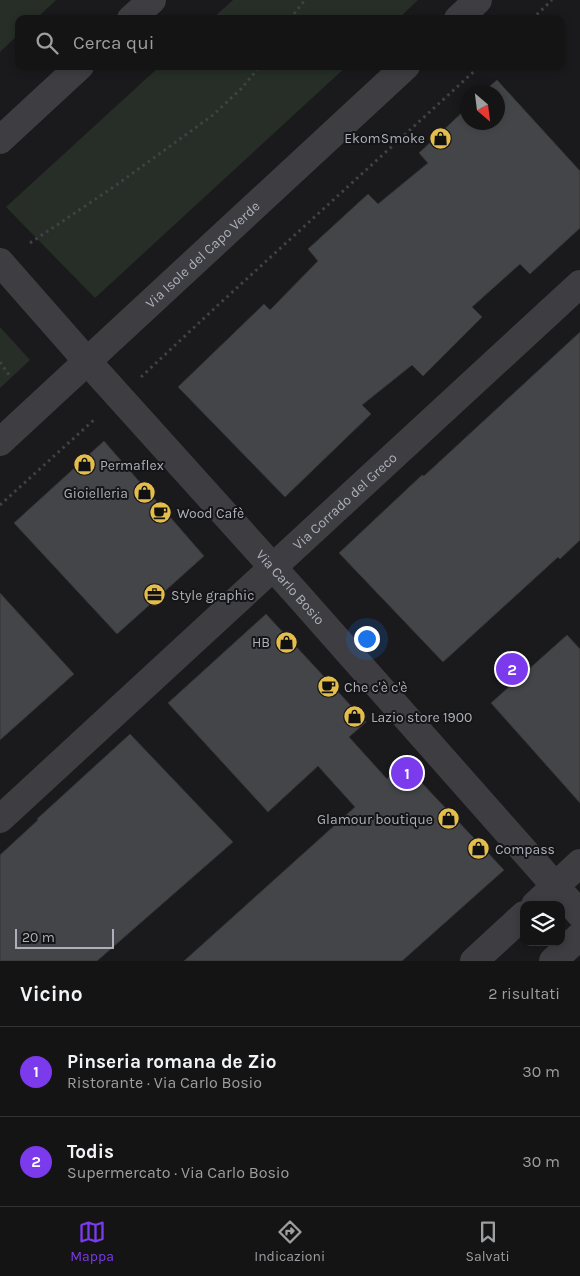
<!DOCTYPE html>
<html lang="it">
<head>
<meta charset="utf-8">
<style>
  body { margin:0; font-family:Karla,sans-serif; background:#1d1d1e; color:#f1f3f6 }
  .controls { position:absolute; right:15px; bottom:15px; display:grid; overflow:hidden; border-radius:10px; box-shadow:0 2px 8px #0003 }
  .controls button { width:45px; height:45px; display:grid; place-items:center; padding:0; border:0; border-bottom:1px solid #333334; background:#141415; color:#f1f3f6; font:25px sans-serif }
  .compass { position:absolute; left:460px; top:85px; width:45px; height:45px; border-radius:50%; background:#141415; box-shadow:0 2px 8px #0003; rotate:152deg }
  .scale { position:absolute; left:15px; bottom:12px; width:99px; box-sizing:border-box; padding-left:5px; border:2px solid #adb0ba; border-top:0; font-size:14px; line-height:18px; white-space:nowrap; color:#adb0ba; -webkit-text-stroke:4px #151517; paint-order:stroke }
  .you { position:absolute; left:366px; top:638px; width:18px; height:18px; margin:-12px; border:4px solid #fff; border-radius:50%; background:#1a73e8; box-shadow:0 0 0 8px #1a73e833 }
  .badge { display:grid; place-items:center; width:32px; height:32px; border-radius:50%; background:#7c3aed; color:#fff; font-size:16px; font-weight:700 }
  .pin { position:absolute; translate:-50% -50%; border:2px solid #fff; box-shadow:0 1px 5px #0006 }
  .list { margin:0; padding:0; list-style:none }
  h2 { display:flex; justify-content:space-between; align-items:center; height:65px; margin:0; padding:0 20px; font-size:21px }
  h2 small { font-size:16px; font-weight:400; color:#9d9ea0 }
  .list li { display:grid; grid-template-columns:32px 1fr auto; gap:15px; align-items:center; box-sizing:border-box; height:90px; padding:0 20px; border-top:1px solid #333334 }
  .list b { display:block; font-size:19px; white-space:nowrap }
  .list p { margin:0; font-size:16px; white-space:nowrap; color:#9d9ea0 }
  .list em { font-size:16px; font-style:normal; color:#9d9ea0 }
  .icon { flex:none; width:28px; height:28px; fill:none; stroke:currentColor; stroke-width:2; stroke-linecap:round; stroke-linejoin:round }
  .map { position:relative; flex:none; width:580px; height:961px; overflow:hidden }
  .search { position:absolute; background:#141415; box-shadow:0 2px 8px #0003; left:15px; right:15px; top:15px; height:55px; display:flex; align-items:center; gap:12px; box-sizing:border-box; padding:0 18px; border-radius:10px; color:#9d9ea0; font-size:19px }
  .sheet { height:245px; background:#141415 }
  nav { display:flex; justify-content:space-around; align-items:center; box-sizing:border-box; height:70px; border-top:1px solid #333334; background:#141415; font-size:14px; color:#9d9ea0 }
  nav a { display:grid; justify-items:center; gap:2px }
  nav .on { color:#7c3aed }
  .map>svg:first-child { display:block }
</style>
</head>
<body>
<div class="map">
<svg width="580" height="961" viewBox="0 0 580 961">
  <rect width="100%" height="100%" fill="#1a1a1c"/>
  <g fill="#262e27">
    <polygon points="0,0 56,0 36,19 19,19 19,34 0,52"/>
    <polygon points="233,0 418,0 398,19 212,19"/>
    <polygon points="160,66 347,66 95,298 6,207"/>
    <polygon points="0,327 30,360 0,388"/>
  </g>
  <g fill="#444548" stroke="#343437">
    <polygon points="497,80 580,171 580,228 530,274 520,264 472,307 482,317 423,376 412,365 362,405 371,414 285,497 178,387 264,304 270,310 318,261 308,249 368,194 378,204 428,163 419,153 468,107 468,122 498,122 498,92 483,92"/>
    <polygon points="580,332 580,540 560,559 558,557 443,662 339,553 422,475 424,476"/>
    <polygon points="104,441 204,556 117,634 14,523"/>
    <polygon points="0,593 74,674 0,740"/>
    <polygon points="266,614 366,722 349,737 387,779 404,764 504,870 402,961 184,961 355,807 318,766 268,812 168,703"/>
    <polygon points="567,635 580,649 580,803 491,703"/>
    <polygon points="130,734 233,842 97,961 0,961 0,855 38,820 37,819"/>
  </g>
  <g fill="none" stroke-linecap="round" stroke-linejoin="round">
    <g stroke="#414247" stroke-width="3" stroke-dasharray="2.5 4" stroke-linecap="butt">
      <polyline points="290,19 305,0"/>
      <polyline points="532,19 552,0"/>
      <polyline points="30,243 115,186 213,115 242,88 260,66"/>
      <polyline points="0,362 11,378"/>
      <polyline points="141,377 217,306 480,66"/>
      <polyline points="0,505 96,418"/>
    </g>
    <g stroke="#3d3d42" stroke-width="28">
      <polyline points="131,19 152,0"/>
      <polyline points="458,19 478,0"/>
      <polyline points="0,140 80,66"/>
      <path id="s1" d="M0,262l87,99 210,233 283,320"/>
      <path id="s2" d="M0,442l406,-376"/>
      <path id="s3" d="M0,819l580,-535"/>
      <polyline points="535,905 580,863"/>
      <polyline points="474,961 524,915"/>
      <polyline points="553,961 580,936"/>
    </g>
  </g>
  <defs>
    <symbol id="shop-disc" viewBox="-11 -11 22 22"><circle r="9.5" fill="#e4bd4a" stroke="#151517"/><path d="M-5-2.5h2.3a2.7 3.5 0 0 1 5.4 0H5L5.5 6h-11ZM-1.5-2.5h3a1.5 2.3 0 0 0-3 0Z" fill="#111"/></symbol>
    <symbol id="cafe-disc" viewBox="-11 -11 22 22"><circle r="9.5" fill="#e4bd4a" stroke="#151517"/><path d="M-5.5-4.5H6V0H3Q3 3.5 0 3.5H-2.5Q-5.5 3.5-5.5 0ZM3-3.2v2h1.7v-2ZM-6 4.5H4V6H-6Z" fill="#111"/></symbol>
    <symbol id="office-disc" viewBox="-11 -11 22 22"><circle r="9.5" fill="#e4bd4a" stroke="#151517"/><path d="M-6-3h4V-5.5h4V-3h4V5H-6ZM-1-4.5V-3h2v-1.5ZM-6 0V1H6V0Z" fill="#111"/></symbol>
  </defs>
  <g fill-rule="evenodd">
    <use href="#shop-disc" x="428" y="126" width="25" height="25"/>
    <use href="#shop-disc" x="72" y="452" width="25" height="25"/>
    <use href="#shop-disc" x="132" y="480" width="25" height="25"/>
    <use href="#cafe-disc" x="148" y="500" width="25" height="25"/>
    <use href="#office-disc" x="142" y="582" width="25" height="25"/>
    <use href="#shop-disc" x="274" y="630" width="25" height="25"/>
    <use href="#cafe-disc" x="316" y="674" width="25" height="25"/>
    <use href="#shop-disc" x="342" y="704" width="25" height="25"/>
    <use href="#shop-disc" x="436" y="806" width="25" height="25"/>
    <use href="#shop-disc" x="466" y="836" width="25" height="25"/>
  </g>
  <g text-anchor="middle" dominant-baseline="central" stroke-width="4" stroke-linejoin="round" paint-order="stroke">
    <g font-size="14" fill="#adb0ba" stroke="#151517" text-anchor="start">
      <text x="425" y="138" text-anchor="end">EkomSmoke</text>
      <text x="100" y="465">Permaflex</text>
      <text x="128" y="493" text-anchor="end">Gioielleria</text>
      <text x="177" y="513">Wood Cafè</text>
      <text x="171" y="595">Style graphic</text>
      <text x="270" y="642" text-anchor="end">HB</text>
      <text x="344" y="687">Che c'è c'è</text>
      <text x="371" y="717">Lazio store 1900</text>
      <text x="433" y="819" text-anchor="end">Glamour boutique</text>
      <text x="495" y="849">Compass</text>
    </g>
    <g font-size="14" fill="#adb0ba" stroke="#151517">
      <text stroke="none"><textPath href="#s2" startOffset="276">Via Isole del Capo Verde</textPath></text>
      <text stroke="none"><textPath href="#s3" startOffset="469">Via Corrado del Greco</textPath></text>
      <text stroke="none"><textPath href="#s1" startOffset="436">Via Carlo Bosio</textPath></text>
    </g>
  </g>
</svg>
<div class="controls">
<button><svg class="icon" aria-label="layers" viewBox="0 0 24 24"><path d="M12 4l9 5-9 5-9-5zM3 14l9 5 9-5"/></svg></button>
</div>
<svg class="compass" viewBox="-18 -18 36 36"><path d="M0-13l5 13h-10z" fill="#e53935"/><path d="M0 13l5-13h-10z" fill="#9d9ea0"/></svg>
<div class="scale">20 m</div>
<div class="you"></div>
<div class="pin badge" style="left:407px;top:773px">1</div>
<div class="pin badge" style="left:512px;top:669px">2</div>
<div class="search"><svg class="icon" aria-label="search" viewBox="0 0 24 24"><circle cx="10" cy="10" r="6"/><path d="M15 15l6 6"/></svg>Cerca qui</div>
</div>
<section class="sheet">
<h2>Vicino<small>2 risultati</small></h2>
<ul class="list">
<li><span class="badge">1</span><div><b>Pinseria romana de Zio</b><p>Ristorante · Via Carlo Bosio</p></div><em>30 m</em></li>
<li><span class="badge">2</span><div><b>Todis</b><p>Supermercato · Via Carlo Bosio</p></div><em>30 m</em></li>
</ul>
</section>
<nav>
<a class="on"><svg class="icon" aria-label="map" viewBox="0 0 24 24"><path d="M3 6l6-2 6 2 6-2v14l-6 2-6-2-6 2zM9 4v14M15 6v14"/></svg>Mappa</a>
<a><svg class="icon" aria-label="directions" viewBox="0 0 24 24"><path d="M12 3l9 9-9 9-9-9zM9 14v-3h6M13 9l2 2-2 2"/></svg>Indicazioni</a>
<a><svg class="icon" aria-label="saved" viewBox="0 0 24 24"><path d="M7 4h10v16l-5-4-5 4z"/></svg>Salvati</a>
</nav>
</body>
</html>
